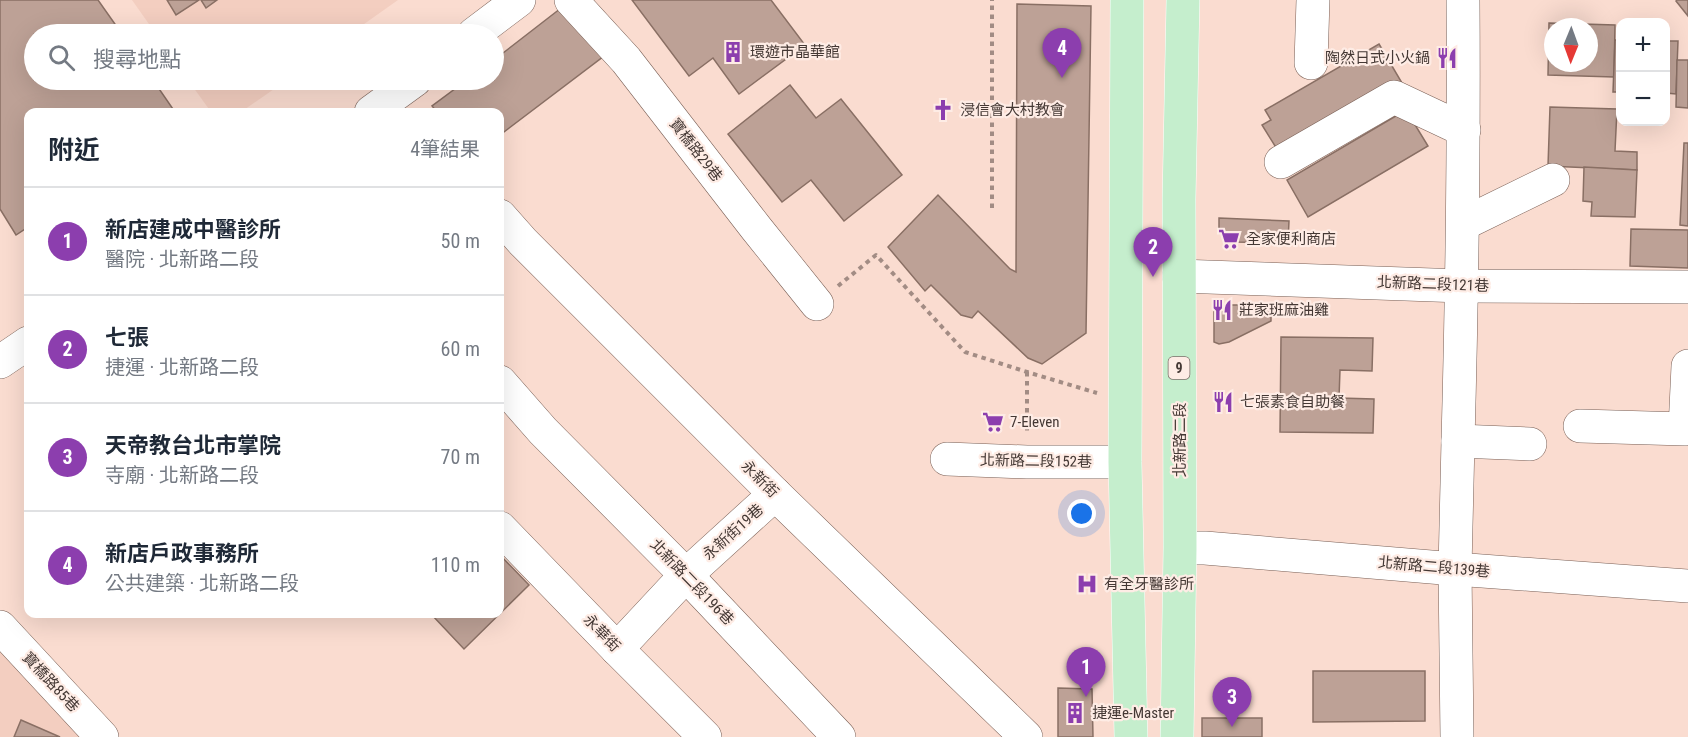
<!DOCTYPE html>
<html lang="zh-TW">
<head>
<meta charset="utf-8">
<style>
  body { margin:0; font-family:"Roboto Condensed","Noto Sans TC",sans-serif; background:#f2f2f3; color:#1f2937 }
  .controls { position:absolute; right:18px; top:18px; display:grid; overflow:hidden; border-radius:12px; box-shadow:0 6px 24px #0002 }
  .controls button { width:54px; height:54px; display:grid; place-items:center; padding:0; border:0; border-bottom:2px solid #e0e1e3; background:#fff; color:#1f2937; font:30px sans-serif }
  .compass { position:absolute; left:1544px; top:18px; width:54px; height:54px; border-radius:50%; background:#fff; box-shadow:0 6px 24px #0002; rotate:181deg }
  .you { position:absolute; left:1082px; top:514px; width:21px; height:21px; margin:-15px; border:4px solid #fff; border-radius:50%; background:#1a73e8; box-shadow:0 0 0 9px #1a73e833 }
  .badge { display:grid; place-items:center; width:39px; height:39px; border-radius:50%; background:#8c3eae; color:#fff; font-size:20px; font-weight:700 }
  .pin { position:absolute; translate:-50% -50px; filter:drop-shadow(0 2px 3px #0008) }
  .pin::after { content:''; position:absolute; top:32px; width:21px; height:18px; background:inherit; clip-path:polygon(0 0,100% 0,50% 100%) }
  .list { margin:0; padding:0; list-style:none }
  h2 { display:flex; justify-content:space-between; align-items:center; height:78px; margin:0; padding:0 24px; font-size:26px }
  h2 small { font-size:20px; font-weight:400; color:#747a83 }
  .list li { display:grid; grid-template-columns:39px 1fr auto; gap:18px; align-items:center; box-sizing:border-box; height:108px; padding:0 24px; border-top:2px solid #e0e1e3 }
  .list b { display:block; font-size:22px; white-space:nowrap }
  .list p { margin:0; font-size:20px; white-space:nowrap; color:#747a83 }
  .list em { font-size:20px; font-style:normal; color:#747a83 }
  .icon { flex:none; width:33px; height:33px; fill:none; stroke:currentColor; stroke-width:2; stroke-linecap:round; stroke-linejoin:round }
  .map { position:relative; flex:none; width:1688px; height:737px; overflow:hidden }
  .search { position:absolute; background:#fff; box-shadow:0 6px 24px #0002; left:24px; top:24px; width:480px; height:66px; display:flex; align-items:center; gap:15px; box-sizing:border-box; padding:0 21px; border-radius:33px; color:#747a83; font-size:22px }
  .panel { position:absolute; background:#fff; box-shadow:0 6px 24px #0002; left:24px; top:108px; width:480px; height:510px; border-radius:12px }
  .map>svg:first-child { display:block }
</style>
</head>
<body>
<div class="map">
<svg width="1688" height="737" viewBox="0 0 1688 737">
  <rect width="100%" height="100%" fill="#fadcd0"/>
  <g fill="#f3cec0">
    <polygon points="132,0 398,0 350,34 156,34"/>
    <polygon points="188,80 287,80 241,112 211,112"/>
    <polygon points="0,642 94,737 0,737"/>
  </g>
  <g fill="#bda196" stroke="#896f64" stroke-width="1.5" fill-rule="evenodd">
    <polygon points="0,0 98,0 122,34 34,34 34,80 153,80 175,112 28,112 28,227 16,235 0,209"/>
    <polygon points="167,0 199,0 176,15"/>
    <polygon points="201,0 217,0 206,8"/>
    <polygon points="632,0 771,0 805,45 739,94 713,58 689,76"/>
    <polygon points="1677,0 1688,0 1688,16 1676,1"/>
    <polygon points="1017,4 1091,6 1086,333 1042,364 1028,358 978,311 972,318 961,315 931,285 925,291 888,247 938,195 1010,269 1016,272"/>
    <polygon points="565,5 604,56 500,135 500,112 437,112 432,106 467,80 494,80 494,60"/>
    <path d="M1549,23l66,2 -1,52 -66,-2zM1553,27h36v36h-36z"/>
    <polygon points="1615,40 1620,40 1620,92 1613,92"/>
    <polygon points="1666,41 1678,41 1676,94 1666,93"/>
    <polygon points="1379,44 1402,83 1280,154 1262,125 1271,120 1265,110"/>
    <polygon points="1677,60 1688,60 1688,108 1676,107"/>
    <polygon points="790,85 816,118 841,99 902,175 844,221 811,180 782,202 728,134"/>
    <polygon points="1550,107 1617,109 1615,151 1637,152 1637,170 1548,166"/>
    <polygon points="1406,110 1428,146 1308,217 1287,180"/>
    <polygon points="1684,143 1688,143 1688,226 1680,225"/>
    <polygon points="1584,167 1637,170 1635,217 1591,216 1592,202 1583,201"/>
    <polygon points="1219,218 1289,221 1288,243 1235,242 1219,231"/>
    <polygon points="1631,229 1688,230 1688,268 1630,266"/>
    <polygon points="1214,305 1271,305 1271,321 1229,342 1219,344 1214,342"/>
    <polygon points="1281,337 1373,338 1372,371 1340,370 1339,398 1374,399 1373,433 1280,432"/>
    <polygon points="500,555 529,585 464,649 431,614 500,614"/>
    <polygon points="1313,671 1425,671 1425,721 1313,722"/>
    <polygon points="1058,688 1092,689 1093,737 1058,737"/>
    <rect x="1202" y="718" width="60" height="19"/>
    <polygon points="21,720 60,737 14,737"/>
  </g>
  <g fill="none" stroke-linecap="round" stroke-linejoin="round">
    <defs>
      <g id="minor">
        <polyline points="571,0 626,60 756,228 817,304"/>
        <polyline points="474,34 519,0"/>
        <polyline points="1311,63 1313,0"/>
        <polyline points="371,112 415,80"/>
        <polyline points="1281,162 1394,97 1464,130"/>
        <polyline points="500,216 523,242 775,494 1026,737"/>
        <polyline points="1463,224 1553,180"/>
        <polyline points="1179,276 1462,286 1688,287"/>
        <polyline points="0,362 28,343"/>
        <polyline points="500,382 543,431 686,575 839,737"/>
        <polyline points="1580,426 1685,429 1688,366"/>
        <path d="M1458,441c4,-147 6,-294 5,-441"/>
        <polyline points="947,459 1027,462 1125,462"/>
        <polyline points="500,528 617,649 705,737"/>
        <polyline points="1180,548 1205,548 1455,569 1688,586"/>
        <polyline points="0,627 102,737"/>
        <polyline points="617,649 686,575 775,494"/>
        <polyline points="1457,737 1455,569 1458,441 1530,444"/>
      </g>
      <g id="major">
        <polyline points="1127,0 1125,462 1131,737"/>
        <polyline points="1177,737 1180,548 1179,199 1183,0"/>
      </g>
    </defs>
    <use href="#minor" stroke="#795f55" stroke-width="34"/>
    <use href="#major" stroke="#fff" stroke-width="34"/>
    <g stroke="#a28c84" stroke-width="4" stroke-dasharray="4.5 4.5" stroke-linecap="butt">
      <polyline points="992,208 992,0"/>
      <polyline points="838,286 876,255 965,352 1027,372 1097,393"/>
      <polyline points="1027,372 1027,435"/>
    </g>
    <use href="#minor" stroke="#fff" stroke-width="33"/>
    <use href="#major" stroke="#c5eecd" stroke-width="33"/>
  </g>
  <defs>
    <symbol id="building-bare" viewBox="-9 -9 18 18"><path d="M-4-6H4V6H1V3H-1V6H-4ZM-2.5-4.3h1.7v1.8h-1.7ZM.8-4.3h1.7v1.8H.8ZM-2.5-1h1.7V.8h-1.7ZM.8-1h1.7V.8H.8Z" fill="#8c3eae" stroke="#feece5" stroke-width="2.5" paint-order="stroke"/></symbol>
    <symbol id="restaurant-bare" viewBox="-9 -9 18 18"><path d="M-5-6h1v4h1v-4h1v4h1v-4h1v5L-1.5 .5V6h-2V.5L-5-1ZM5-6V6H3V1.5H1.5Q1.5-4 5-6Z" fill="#8c3eae" stroke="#feece5" stroke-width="2.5" paint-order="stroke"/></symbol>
    <symbol id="church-bare" viewBox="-9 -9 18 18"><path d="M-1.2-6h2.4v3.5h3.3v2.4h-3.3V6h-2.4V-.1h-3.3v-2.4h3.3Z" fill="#8c3eae" stroke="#feece5" stroke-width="2.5" paint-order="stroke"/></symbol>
    <symbol id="supermarket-bare" viewBox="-9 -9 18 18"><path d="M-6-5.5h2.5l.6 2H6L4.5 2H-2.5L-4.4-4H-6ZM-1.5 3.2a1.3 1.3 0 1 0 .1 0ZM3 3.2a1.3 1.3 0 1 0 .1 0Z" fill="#8c3eae" stroke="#feece5" stroke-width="2.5" paint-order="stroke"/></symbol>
    <symbol id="hospital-bare" viewBox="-9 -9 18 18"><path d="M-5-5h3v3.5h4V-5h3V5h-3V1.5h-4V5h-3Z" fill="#8c3eae" stroke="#feece5" stroke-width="2.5" paint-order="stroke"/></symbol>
  </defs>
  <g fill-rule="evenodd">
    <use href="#building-bare" x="718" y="37" width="30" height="30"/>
    <use href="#restaurant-bare" x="1432" y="43" width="30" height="30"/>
    <use href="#church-bare" x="928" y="95" width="30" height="30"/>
    <use href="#supermarket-bare" x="1214" y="224" width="30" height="30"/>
    <use href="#restaurant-bare" x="1207" y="295" width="30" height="30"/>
    <use href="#restaurant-bare" x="1208" y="387" width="30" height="30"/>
    <use href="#supermarket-bare" x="978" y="407" width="30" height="30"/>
    <use href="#hospital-bare" x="1072" y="569" width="30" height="30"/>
    <use href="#building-bare" x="1060" y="698" width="30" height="30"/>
  </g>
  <g text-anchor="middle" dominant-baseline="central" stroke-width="4.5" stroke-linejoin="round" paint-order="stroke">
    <rect fill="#feece5" stroke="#7c6e69" stroke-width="1.5" x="1168.5" y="357" width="21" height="22" rx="4.5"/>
    <g font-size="14" font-weight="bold" fill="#443834">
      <text x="1179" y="368">9</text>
    </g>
    <g font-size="15" fill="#443834" stroke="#feece5" text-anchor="start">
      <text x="750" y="52">環遊市晶華館</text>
      <text x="1430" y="58" text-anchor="end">陶然日式小火鍋</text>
      <text x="960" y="110">浸信會大村教會</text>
      <text x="1246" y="239">全家便利商店</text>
      <text x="1239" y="310">莊家班麻油雞</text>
      <text x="1240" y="402">七張素食自助餐</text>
      <text x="1010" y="422">7-Eleven</text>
      <text x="1104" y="584">有全牙醫診所</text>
      <text x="1092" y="713">捷運e-Master</text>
    </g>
    <g font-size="15" fill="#443834" stroke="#feece5">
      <text transform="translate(696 150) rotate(52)">寶橋路29巷</text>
      <text transform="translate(1433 284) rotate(2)">北新路二段121巷</text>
      <text transform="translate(1180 440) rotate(-90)">北新路二段</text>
      <text transform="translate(1036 461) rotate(1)">北新路二段152巷</text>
      <text transform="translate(760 479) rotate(45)">永新街</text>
      <text transform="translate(733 532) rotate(-42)">永新街19巷</text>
      <text transform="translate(1434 567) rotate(5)">北新路二段139巷</text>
      <text transform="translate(692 582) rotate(46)">北新路二段196巷</text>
      <text transform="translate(602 633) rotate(46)">永華街</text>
      <text transform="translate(51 682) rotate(47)">寶橋路85巷</text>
    </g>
  </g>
</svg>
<div class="controls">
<button>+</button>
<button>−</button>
</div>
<svg class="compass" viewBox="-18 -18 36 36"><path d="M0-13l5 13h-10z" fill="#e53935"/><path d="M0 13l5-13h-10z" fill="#747a83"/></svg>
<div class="you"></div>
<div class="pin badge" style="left:1086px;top:697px">1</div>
<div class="pin badge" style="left:1153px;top:277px">2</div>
<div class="pin badge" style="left:1232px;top:727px">3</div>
<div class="pin badge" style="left:1062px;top:78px">4</div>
<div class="search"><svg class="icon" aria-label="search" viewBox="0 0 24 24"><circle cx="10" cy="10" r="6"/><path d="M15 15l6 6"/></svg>搜尋地點</div>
<section class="panel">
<h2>附近<small>4筆結果</small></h2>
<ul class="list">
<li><span class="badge">1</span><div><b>新店建成中醫診所</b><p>醫院 · 北新路二段</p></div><em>50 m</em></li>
<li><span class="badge">2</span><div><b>七張</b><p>捷運 · 北新路二段</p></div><em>60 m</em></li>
<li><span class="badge">3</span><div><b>天帝教台北市掌院</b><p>寺廟 · 北新路二段</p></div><em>70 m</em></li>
<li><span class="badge">4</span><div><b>新店戶政事務所</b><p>公共建築 · 北新路二段</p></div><em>110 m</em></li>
</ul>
</section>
</div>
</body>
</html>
